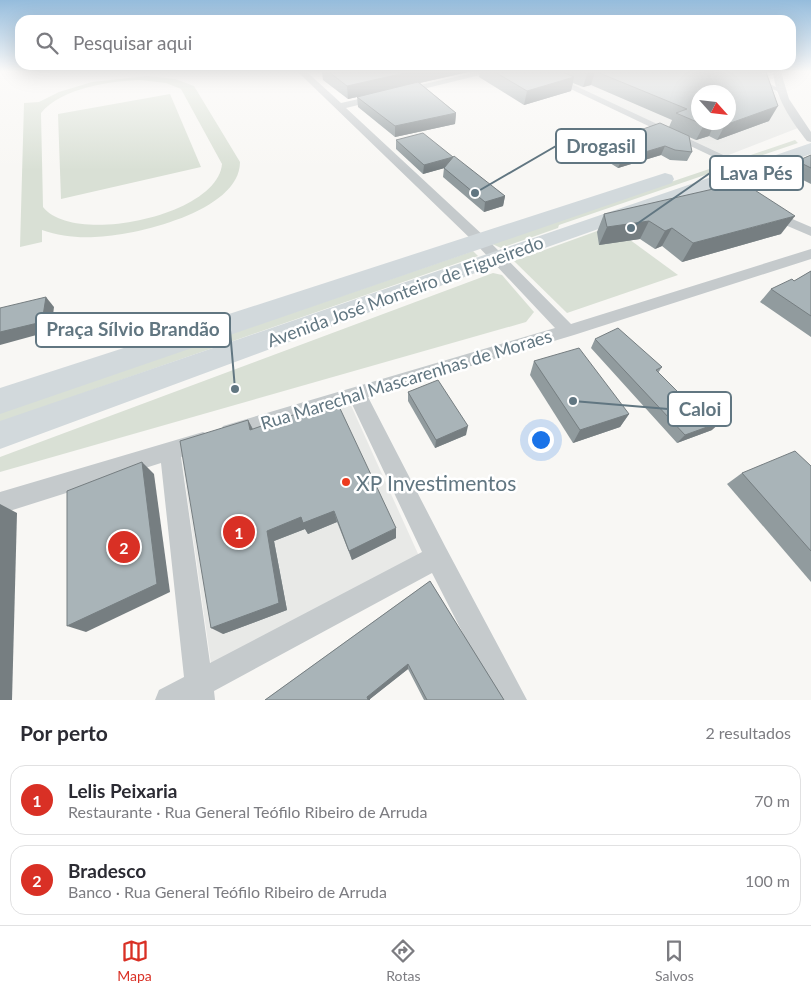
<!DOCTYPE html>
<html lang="pt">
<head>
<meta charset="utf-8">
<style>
  body { margin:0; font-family:Lato,sans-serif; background:#f2f2f3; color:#2b2b33 }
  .compass { position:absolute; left:691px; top:85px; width:45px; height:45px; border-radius:50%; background:#fff; box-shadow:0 5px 20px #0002; rotate:117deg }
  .you { position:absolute; left:540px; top:439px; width:18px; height:18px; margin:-12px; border:4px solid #fff; border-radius:50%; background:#1a73e8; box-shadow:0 0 0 8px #1a73e833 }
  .badge { display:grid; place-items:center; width:32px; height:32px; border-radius:50%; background:#d93025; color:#fff; font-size:16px; font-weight:700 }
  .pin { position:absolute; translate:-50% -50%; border:2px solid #fff; box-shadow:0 1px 5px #0006 }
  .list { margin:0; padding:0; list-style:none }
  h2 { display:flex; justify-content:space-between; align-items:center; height:65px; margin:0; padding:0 20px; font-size:21px }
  h2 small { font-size:16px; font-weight:400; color:#7c7c81 }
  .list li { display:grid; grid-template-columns:32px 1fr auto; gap:15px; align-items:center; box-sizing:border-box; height:70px; margin:0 10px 10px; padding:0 10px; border:1px solid #e1e1e2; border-radius:15px }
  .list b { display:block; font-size:19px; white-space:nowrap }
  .list p { margin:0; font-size:16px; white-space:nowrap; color:#7c7c81 }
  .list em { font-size:16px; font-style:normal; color:#7c7c81 }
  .icon { flex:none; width:28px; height:28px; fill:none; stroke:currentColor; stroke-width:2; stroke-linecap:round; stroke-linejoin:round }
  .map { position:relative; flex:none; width:811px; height:700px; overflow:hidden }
  .search { position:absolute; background:#fff; box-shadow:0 5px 20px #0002; left:15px; right:15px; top:15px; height:55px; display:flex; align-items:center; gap:12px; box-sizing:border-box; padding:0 18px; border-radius:15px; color:#7c7c81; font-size:19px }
  .sheet { height:225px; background:#fff }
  nav { display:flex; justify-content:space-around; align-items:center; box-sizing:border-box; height:70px; border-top:1px solid #e1e1e2; background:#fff; font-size:14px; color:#7c7c81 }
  nav a { display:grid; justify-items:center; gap:2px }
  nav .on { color:#d93025 }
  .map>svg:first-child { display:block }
</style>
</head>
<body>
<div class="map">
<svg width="811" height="700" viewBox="0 0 811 700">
  <rect width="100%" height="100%" fill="#f8f7f4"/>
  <g fill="#e8e9e7" fill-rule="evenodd">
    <path d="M543,72h228l-1,10 28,46 -72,28zM698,92h30v30h-30z"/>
    <polygon points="349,401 419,556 211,664 181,452"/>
  </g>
  <g fill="#d9e0d5" fill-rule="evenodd">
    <path d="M147,76l28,3 19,7 46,76c0,50 -107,74 -145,75 -18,1 -36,-1 -53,-7v12l-22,5 4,-144 15,-1 20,-10 33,-10zM140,80l26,3 15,6 41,75c-4,52 -149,82 -179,43l-2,-94c20,-25 70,-32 99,-33z"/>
    <polygon points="170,94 201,167 61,199 58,114"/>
    <polygon points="795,140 798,143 559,225 558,228 501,248 490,243"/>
    <polygon points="611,226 678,275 567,313 514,261"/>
    <polygon points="473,251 478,256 0,422 0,413"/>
    <polygon points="493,273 502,275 534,312 526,322 0,472 0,457"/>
  </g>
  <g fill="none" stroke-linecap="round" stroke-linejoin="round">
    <polygon fill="#c5cacc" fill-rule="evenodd" points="760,72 764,72 760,77 763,81 783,90 783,92 779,92 759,83 756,77"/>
    <g fill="#c5cacc" fill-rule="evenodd">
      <polygon points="298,72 307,72 341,103 477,72 492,72 346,108 485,237 571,324 811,249 811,259 574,335 368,397 446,548 527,700 497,700 432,573 214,691 215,700 155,700 159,690 184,677 161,463 0,514 0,492 203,432 210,435 213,441 210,447 181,457 210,663 422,552 351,402 230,441 223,438 220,432 223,426 555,328 475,243"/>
      <polygon points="535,72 546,72 732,159 726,162 722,161"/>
      <path d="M773,72h8l8,27 22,33v10l-4,-1c-16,-21 -31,-42 -34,-69z"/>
      <polygon points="769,209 811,227 811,236 764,216 762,213 764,210"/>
    </g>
    <g fill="#d2d9dc" fill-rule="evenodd">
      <polygon points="811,143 811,154 505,262 0,449 0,421"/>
      <polygon points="665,173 672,175 674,179 672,183 0,414 0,388"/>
    </g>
  </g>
  <g fill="#919b9e" fill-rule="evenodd">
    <polygon points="322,72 468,72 420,83 456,113 455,124 395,137 358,107 357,97 348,99 323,80"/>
    <path d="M480,72h286l3,49 -52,19 -8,-4 -13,4 -7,-3 3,15 -5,9 -17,-1 -9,-5 -43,13 -29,-18 3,-9 77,-14 3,-7 -81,-35 -8,2 -10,-4 -2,8 -47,14 -45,-28zM698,92l30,30h-30z"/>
    <polygon points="396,140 453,157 453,158 505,196 503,206 484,212 443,177 444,168 423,174 396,149"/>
    <polygon points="811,155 811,184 789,173 797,161"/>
    <polygon points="604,214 781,234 682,262 662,246 655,249 640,239 599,245 597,232"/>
    <polygon points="811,271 811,337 760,302 771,289 794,281"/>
    <polygon points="595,339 662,367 658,373 712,430 677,443 591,348"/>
    <polygon points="534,361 629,414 620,427 573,443 530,375"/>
    <polygon points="408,392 466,435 435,448 408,401"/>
    <polygon points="248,420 253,429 396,538 352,560 337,522 308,534 305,529 274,541 287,610 223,634"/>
    <polygon points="811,466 811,582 727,484 742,473"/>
    <polygon points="430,581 504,700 424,700 408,669 370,699 265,700"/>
  </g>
  <g fill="#767e81">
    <polygon points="409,72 468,72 348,99 347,86"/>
    <polygon points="593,72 595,72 591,85 583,87 587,74"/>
    <polygon points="574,77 571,91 524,105 527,91"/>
    <polygon points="778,106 769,121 717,140 725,125"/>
    <polygon points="456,113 455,124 395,137 395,126"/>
    <polygon points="712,122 715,122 709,136 696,140 704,125"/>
    <polygon points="665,146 661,155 618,168 622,159"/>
    <polygon points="453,157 452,166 423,174 424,165"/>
    <polygon points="505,196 503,206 484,212 485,202"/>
    <polygon points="795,216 781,234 682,262 693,243"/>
    <polygon points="649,221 640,239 599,245 607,227"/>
    <polygon points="672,228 662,246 655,249 665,231"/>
    <polygon points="46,297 54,307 51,331 0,345 0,332"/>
    <polygon points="629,414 620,427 573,443 580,430"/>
    <polygon points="248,420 255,434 250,430"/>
    <polygon points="721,422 712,430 677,443 685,435"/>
    <polygon points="468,426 466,435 435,448 436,440"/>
    <polygon points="142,462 154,474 170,592 86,632 67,626"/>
    <polygon points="0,504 17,513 12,700 0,700"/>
    <polygon points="334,511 337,522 308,534 305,529 274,541 287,610 223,634 211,628 267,531 301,517"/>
    <polygon points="396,528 396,538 352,560 349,551"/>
    <polygon points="408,664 408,669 370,699 370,700 368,700 367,697"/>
  </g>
  <g fill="#a9b4b8" stroke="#767e81">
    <polygon points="329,72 409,72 347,86"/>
    <polygon points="495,72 563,72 574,77 527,91"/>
    <polygon points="583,72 593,72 587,74"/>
    <polygon points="597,72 766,72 778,106 725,125 720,122 728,122 728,92 698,92 698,122 712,122 704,125 676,113 687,109"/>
    <polygon points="418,82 456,113 395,126 357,97"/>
    <polygon points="660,123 689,136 692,152 675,150 665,146 622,159 592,141 622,132 626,135"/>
    <polygon points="423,133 453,157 424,165 396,140"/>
    <polygon points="811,155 811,168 797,161"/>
    <polygon points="454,156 505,196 485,202 444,168"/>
    <polygon points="735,184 750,187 795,216 693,243 672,228 665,231 649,221 607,227 604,214"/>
    <polygon points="811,271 811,316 771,289 792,279 794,281"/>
    <polygon points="46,297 42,322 0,332 0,308"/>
    <polygon points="618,328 662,367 656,370 689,403 699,399 721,422 685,435 595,339"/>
    <polygon points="579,348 629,414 580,430 534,361"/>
    <polygon points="438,380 468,426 436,440 408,392"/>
    <polygon points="336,400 396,528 349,551 334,511 303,523 301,517 267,531 279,603 211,628 180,441 248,420 250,430 296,414 296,412"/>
    <polygon points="795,451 811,466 811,551 742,473"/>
    <polygon points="142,462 157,584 67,626 67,491"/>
    <polygon points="430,581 504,700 427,700 408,664 367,697 368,700 265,700"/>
  </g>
  <linearGradient id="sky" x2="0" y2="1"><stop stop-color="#95bcdc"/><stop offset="0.42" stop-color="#fcfbfa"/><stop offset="1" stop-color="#fcfbfa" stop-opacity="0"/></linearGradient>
  <rect width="811" height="170" fill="url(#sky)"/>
  <circle fill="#ed3b1e" stroke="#fff" stroke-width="2" cx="346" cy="482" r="5"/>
  <g text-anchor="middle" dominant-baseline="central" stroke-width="5" stroke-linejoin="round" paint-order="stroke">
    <g font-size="18" fill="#617681" stroke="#fff">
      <text transform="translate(405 291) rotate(-20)">Avenida José Monteiro de Figueiredo</text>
      <text transform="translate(406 379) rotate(-17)">Rua Marechal Mascarenhas de Moraes</text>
    </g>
    <g font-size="21" fill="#617681" stroke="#fff" text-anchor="start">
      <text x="356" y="482">XP Investimentos</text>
    </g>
  </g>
  <path fill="none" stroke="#617681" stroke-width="2" d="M475 193L556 146M631 228L710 173M235 389L230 330M573 401L668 409"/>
  <g fill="#617681" stroke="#fff" stroke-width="2">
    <circle cx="475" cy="193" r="5"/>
    <circle cx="631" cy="228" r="5"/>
    <circle cx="235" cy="389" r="5"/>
    <circle cx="573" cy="401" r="5"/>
  </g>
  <g fill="#fff" stroke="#617681" stroke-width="2">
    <rect x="556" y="129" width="90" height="34" rx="5"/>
    <rect x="710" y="156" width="93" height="34" rx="5"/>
    <rect x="36" y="313" width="194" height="34" rx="5"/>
    <rect x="668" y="392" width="63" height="34" rx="5"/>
  </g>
  <g font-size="19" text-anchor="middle" font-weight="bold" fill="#617681">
    <text x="601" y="153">Drogasil</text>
    <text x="756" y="180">Lava Pés</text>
    <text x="133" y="336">Praça Sílvio Brandão</text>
    <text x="700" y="416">Caloi</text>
  </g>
</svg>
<svg class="compass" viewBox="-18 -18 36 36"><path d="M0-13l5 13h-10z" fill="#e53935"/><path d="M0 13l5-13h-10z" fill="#7c7c81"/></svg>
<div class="you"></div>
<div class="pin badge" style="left:239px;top:532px">1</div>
<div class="pin badge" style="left:124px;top:547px">2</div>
<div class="search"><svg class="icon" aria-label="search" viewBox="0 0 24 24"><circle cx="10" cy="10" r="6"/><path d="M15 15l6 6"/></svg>Pesquisar aqui</div>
</div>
<section class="sheet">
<h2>Por perto<small>2 resultados</small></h2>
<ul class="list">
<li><span class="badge">1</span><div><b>Lelis Peixaria</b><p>Restaurante · Rua General Teófilo Ribeiro de Arruda</p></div><em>70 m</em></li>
<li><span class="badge">2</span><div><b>Bradesco</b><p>Banco · Rua General Teófilo Ribeiro de Arruda</p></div><em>100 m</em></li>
</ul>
</section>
<nav>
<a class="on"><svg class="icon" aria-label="map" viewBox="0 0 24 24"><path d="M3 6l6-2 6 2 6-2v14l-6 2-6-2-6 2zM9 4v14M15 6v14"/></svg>Mapa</a>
<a><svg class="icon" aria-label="directions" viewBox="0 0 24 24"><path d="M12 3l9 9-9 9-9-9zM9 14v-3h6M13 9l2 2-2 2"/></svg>Rotas</a>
<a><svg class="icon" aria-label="saved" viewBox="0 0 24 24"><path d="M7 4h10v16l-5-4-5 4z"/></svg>Salvos</a>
</nav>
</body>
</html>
